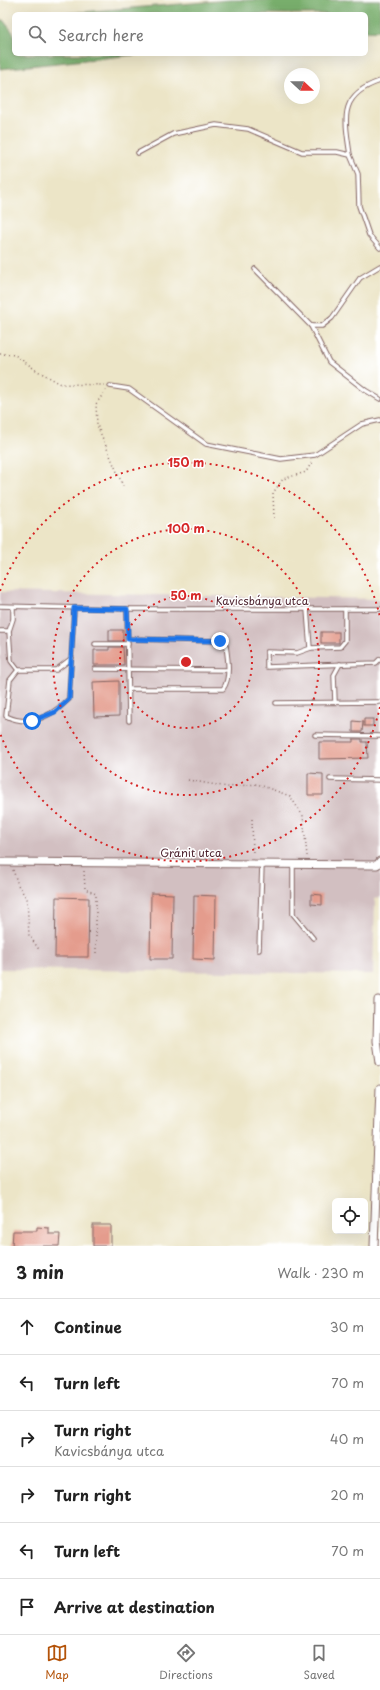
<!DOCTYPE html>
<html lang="en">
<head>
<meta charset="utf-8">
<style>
  body { margin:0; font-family:"Playpen Sans",sans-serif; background:#f6f6f6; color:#222 }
  .controls { position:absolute; right:12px; bottom:12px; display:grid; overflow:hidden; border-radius:6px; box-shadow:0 4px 16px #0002 }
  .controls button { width:36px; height:36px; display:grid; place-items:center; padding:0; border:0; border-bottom:1px solid #e0e0e0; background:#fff; color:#222; font:20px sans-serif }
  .compass { position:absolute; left:284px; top:68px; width:36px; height:36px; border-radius:50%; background:#fff; box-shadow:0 4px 16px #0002; rotate:112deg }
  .stop { position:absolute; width:12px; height:12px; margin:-9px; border:3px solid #1a73e8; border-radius:50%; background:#fff }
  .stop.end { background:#1a73e8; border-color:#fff; box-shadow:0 1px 4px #0008 }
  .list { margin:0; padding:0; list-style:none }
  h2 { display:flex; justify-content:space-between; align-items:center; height:52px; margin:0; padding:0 16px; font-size:17px }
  h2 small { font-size:13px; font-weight:400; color:#767676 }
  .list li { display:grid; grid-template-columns:26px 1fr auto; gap:12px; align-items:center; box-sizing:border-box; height:56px; padding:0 16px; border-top:1px solid #e0e0e0 }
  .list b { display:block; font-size:15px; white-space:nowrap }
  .list p { margin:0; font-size:13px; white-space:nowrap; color:#767676 }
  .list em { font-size:13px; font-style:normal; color:#767676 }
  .icon { flex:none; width:22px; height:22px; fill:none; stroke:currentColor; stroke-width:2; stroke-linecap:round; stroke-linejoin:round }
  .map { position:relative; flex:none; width:380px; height:1246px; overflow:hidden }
  .search { position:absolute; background:#fff; box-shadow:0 4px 16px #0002; left:12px; right:12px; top:12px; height:44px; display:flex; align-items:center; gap:10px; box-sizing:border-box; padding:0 14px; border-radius:6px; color:#767676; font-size:15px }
  .sheet { height:388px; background:#fff }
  nav { display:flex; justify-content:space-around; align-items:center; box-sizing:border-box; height:56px; border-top:1px solid #e0e0e0; background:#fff; font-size:11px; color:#767676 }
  nav a { display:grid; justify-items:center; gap:2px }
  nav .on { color:#b45309 }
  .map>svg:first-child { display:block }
</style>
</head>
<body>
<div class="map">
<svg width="380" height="1246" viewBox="0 0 380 1246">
  <rect width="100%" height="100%" fill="#fff"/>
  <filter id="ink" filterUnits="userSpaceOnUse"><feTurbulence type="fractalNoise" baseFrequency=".025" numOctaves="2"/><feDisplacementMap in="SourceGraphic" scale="8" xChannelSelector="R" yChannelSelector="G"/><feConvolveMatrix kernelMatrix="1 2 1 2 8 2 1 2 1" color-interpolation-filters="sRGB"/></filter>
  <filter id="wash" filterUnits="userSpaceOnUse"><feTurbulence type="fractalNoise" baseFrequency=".012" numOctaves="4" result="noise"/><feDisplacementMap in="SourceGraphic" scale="16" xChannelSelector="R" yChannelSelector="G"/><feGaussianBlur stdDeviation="0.9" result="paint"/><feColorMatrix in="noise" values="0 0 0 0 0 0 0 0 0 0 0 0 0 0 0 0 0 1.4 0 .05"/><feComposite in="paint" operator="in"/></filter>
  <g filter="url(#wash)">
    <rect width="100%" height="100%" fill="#ece5c7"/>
    <polygon fill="#d2bfc1" points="0,592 380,599 380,898 375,899 373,974 0,969"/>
    <g fill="#78ae6c" stroke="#61664c">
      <polygon points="230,0 380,0 380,30 366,31 366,14 57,14"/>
      <polygon points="0,20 3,20 14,34 14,54 142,54 0,69"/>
    </g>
    <g id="blocks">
      <g fill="#e49c8d">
        <rect x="109" y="630" width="14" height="11"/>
        <rect x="321" y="632" width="18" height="11"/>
        <polygon points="109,647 123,647 124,665 94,665 94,650 109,650"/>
        <polygon points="119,681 119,716 94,717 93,682"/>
        <rect x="364" y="719" width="9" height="7"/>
        <polygon points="353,721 363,722 362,732 353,732"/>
        <polygon points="353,739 362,739 362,742 367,742 368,758 319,759 319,742 353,742"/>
        <polygon points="308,773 323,774 323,795 308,795"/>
        <polygon points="151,893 173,894 172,959 150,959"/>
        <polygon points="311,894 322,895 322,905 311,904"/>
        <polygon points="194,895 216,896 215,960 193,959"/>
        <polygon points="56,897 89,898 88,957 55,957"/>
        <rect x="93" y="1225" width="18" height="21"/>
        <polygon points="37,1227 49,1228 49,1234 60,1234 59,1246 12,1246 13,1231 37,1231"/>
      </g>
    </g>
  </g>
  <g filter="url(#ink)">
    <use href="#blocks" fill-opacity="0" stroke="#836462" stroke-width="1"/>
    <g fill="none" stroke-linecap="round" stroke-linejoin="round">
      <defs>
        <g id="lane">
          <polyline points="138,153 173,134 216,125 248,129 302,152 337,152 350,155 358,174 359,206 369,235 380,248"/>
          <path d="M350,155c-5,-36 -12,-60 30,-74"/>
          <polyline points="255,269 311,326 329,362 365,390 380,399"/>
          <polyline points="311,326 322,326 332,318 360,278 380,266"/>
          <polyline points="110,386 129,389 206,444 281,459 315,455 362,424 380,420"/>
          <polyline points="0,606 127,609 380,609"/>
          <polyline points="127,609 129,721"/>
          <polyline points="307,609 310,648 340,647 345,641 345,609"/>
          <polyline points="0,631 9,631 13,619 13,607"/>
          <polyline points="9,631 11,661 18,670 56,670 72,658"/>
          <path d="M128,639l92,2 6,5c2,13 5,32 -3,43h-94"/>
          <polyline points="95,644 128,644"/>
          <polyline points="311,648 297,653 267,652 267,667 376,663 380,659"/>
          <polyline points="95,669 227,670"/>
          <path d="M18,670l-8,10 -4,36c25,12 45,0 63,-17l5,-91"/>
          <polyline points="335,702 334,675 340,664"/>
          <polyline points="276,703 380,702"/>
          <polyline points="315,735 380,736"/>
          <polyline points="330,779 380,780"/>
          <polyline points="293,865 293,914 313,938"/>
          <polyline points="259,950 262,865"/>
        </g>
        <g id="street">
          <polyline points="0,862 377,865 380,861"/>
          <polyline points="378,1000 377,1041 380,1062"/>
          <polyline points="374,1246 380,1088"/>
        </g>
      </defs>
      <use href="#lane" stroke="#836462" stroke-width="5.5"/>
      <use href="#street" stroke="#836462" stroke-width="9"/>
      <g stroke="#836462" stroke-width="1.5" stroke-dasharray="1 3" stroke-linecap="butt">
        <polyline points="0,354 15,355 36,370 61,384 104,385"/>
        <polyline points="106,390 96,404 97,425 123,486"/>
        <polyline points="274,518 273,493 283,479 306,472 312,462"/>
        <polyline points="188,780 228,787 257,784 290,796 303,816 307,856"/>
        <polyline points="252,819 253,855"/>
        <polyline points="13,870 18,885 27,899 29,935 40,951"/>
        <polyline points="84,871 85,889 96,894 96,954"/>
      </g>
      <use href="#lane" stroke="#fff" stroke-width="3.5"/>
      <use href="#street" stroke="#fff" stroke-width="7"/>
    </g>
  </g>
  <g fill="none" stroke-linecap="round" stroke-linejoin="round" filter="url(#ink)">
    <polyline stroke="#1a73e8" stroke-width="5" points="32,721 55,712 69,699 74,608 127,609 128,639 220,641"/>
  </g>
  <g fill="none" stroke="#d62828" stroke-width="2" stroke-dasharray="2 4">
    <circle cx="186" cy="662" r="66"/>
    <circle cx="186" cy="662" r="133"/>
    <path d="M380 707A199 199 0 0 1 0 733M0 591A199 199 0 0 1 380 617"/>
  </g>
  <g text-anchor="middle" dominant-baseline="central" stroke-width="3" stroke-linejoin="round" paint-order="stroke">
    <g font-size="11" fill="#4a1f2b" stroke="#fff">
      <text x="262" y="600">Kavicsbánya utca</text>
      <text x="191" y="852">Gránit utca</text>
    </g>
  </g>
  <circle cx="186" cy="662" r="6" fill="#d62828" stroke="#fff" stroke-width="2"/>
  <g font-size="12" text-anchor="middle" font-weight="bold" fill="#d62828" stroke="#fff" stroke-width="3" stroke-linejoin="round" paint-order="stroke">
    <text x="186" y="467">150 m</text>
    <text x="186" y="533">100 m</text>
    <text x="186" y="600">50 m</text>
  </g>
</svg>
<div class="controls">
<button><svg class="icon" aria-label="locate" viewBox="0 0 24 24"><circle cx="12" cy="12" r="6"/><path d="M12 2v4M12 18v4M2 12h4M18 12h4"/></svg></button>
</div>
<svg class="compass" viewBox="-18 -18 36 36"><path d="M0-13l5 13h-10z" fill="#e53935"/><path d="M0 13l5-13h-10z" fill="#767676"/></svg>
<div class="stop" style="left:32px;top:721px"></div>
<div class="stop end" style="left:220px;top:641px"></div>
<div class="search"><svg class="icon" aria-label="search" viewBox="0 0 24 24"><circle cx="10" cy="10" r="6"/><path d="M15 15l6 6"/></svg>Search here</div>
</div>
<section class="sheet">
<h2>3 min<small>Walk · 230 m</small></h2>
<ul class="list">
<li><svg class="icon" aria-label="ahead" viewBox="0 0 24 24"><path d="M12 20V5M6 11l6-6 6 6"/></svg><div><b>Continue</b></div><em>30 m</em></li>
<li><svg class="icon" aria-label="left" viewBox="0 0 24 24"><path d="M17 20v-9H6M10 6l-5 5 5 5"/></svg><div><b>Turn left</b></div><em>70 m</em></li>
<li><svg class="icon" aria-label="right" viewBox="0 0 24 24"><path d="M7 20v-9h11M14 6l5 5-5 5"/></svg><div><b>Turn right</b><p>Kavicsbánya utca</p></div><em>40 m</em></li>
<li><svg class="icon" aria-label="right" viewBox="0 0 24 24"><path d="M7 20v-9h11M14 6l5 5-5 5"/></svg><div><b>Turn right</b></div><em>20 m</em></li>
<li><svg class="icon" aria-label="left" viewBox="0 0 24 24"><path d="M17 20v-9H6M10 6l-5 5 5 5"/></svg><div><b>Turn left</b></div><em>70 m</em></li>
<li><svg class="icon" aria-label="arrive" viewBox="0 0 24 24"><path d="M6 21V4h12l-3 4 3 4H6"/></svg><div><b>Arrive at destination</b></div></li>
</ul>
</section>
<nav>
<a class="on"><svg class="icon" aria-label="map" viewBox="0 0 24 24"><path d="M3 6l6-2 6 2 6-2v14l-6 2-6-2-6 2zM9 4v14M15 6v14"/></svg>Map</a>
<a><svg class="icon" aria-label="directions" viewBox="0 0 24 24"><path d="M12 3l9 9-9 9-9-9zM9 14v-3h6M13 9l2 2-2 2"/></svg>Directions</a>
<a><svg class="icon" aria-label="saved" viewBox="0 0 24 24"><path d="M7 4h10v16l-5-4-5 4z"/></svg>Saved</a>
</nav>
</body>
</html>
